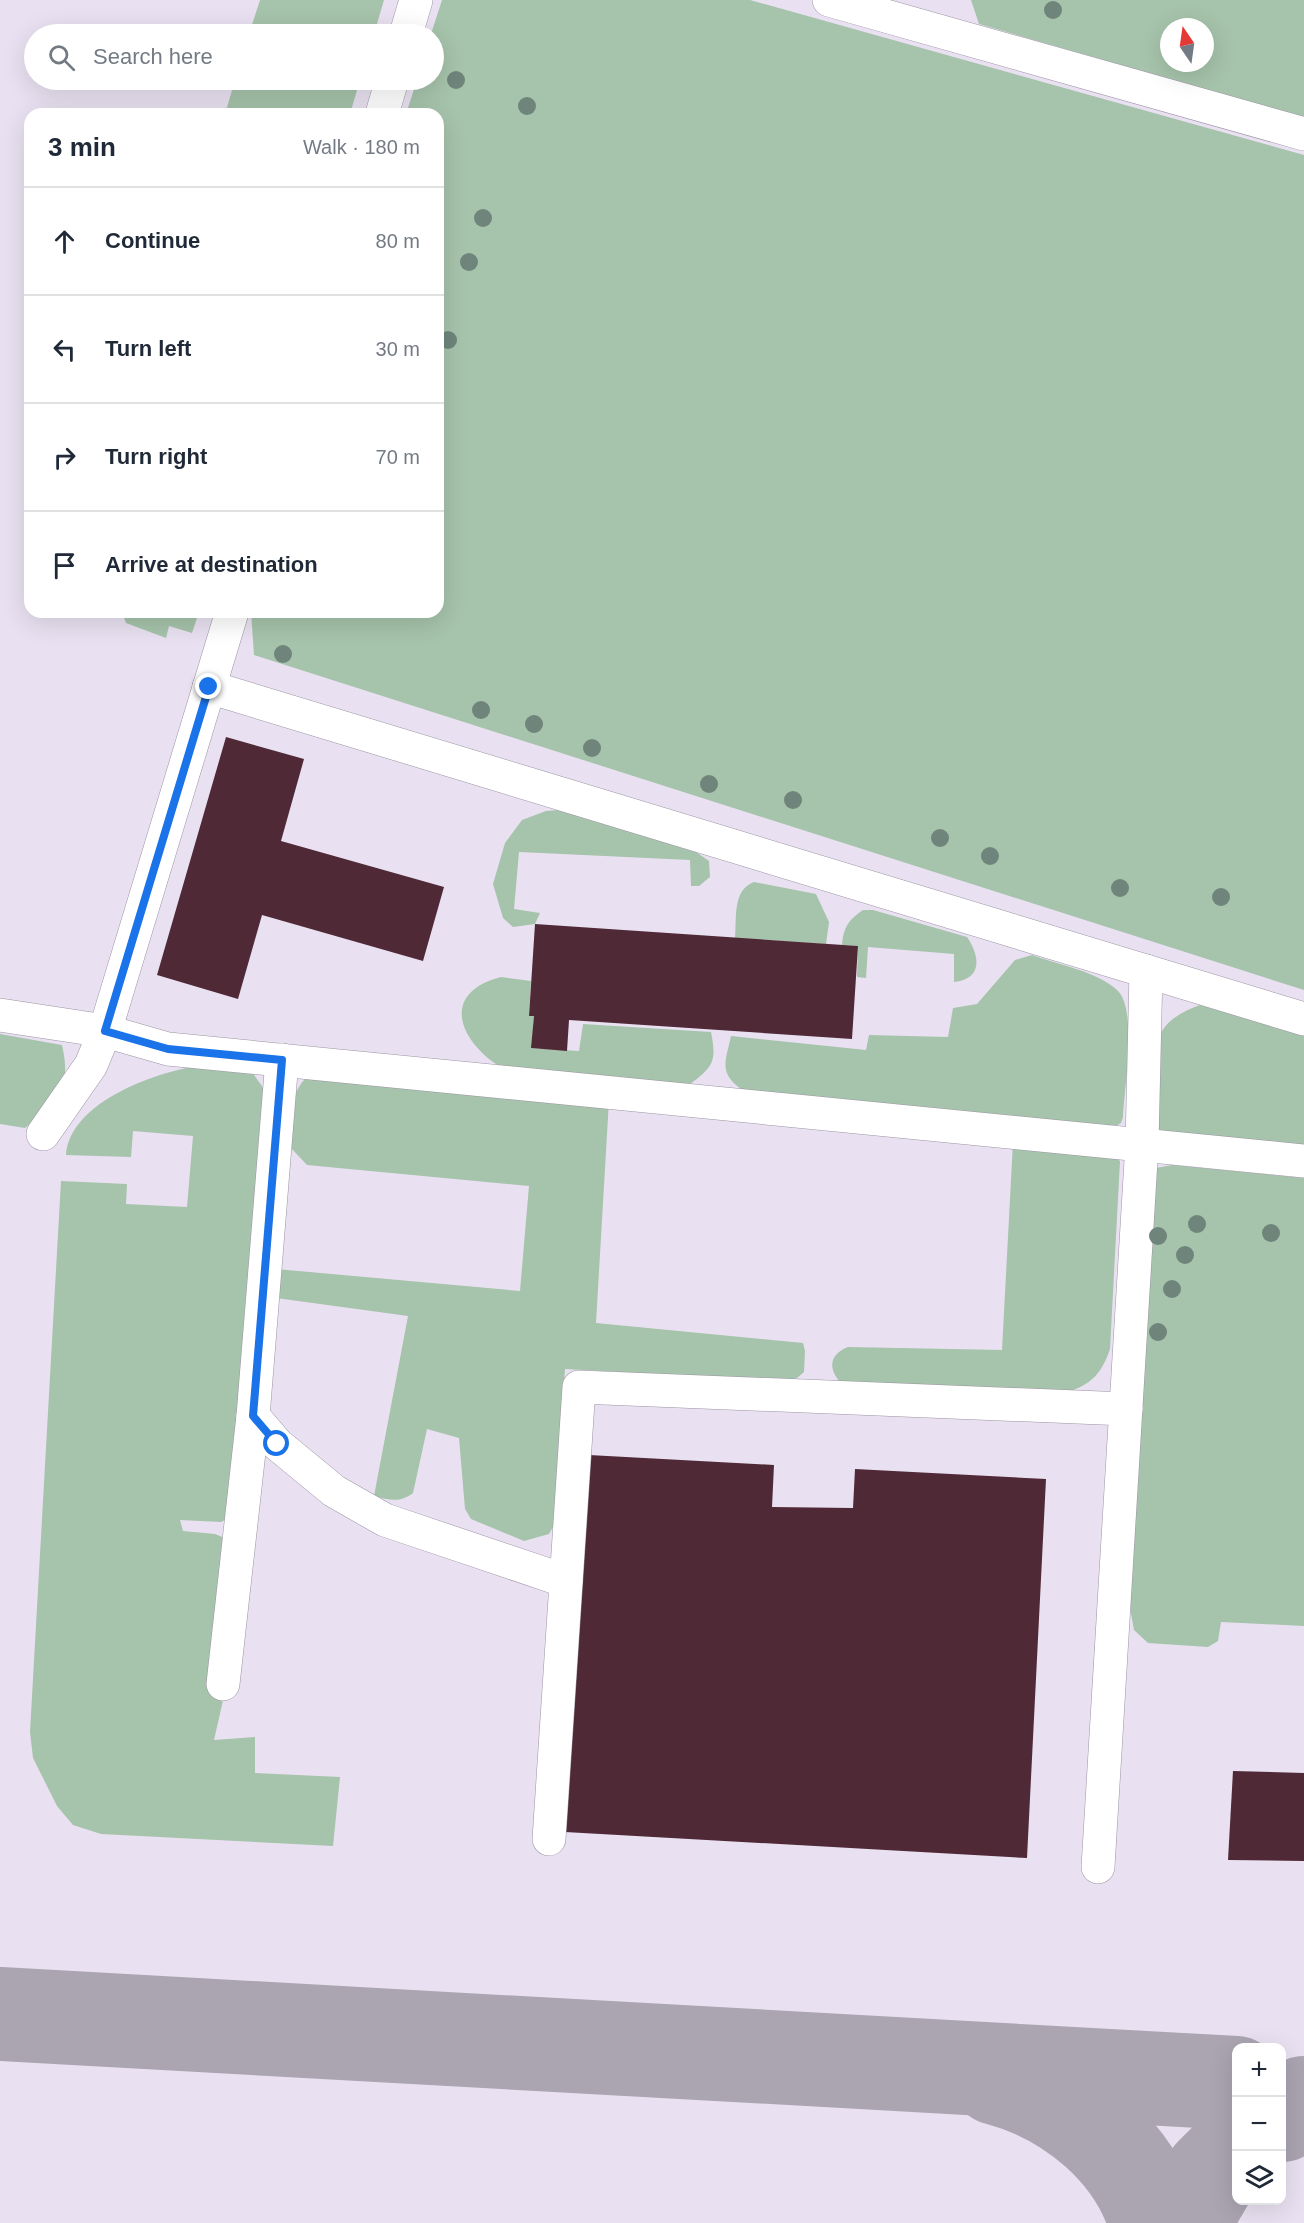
<!DOCTYPE html>
<html lang="en">
<head>
<meta charset="utf-8">
<style>
  body { margin:0; font-family:Arial,sans-serif; background:#f6f6f7; color:#1f2937 }
  .controls { position:absolute; right:18px; bottom:18px; display:grid; overflow:hidden; border-radius:12px; box-shadow:0 6px 24px #0002 }
  .controls button { width:54px; height:54px; display:grid; place-items:center; padding:0; border:0; border-bottom:2px solid #e0e1e3; background:#fff; color:#1f2937; font:30px sans-serif }
  .compass { position:absolute; left:1160px; top:18px; width:54px; height:54px; border-radius:50%; background:#fff; box-shadow:0 6px 24px #0002; rotate:347deg }
  .stop { position:absolute; width:18px; height:18px; margin:-14px; border:4px solid #1a73e8; border-radius:50%; background:#fff }
  .stop.end { background:#1a73e8; border-color:#fff; box-shadow:0 2px 6px #0008 }
  .list { margin:0; padding:0; list-style:none }
  h2 { display:flex; justify-content:space-between; align-items:center; height:78px; margin:0; padding:0 24px; font-size:26px }
  h2 small { font-size:20px; font-weight:400; color:#747a83 }
  .list li { display:grid; grid-template-columns:39px 1fr auto; gap:18px; align-items:center; box-sizing:border-box; height:108px; padding:0 24px; border-top:2px solid #e0e1e3 }
  .list b { display:block; font-size:22px; white-space:nowrap }
  .list em { font-size:20px; font-style:normal; color:#747a83 }
  .icon { flex:none; width:33px; height:33px; fill:none; stroke:currentColor; stroke-width:2; stroke-linecap:round; stroke-linejoin:round }
  .map { position:relative; flex:none; width:1304px; height:2223px; overflow:hidden }
  .search { position:absolute; background:#fff; box-shadow:0 6px 24px #0002; left:24px; top:24px; width:420px; height:66px; display:flex; align-items:center; gap:15px; box-sizing:border-box; padding:0 21px; border-radius:33px; color:#747a83; font-size:22px }
  .panel { position:absolute; background:#fff; box-shadow:0 6px 24px #0002; left:24px; top:108px; width:420px; height:510px; border-radius:18px }
  .map>svg:first-child { display:block }
</style>
</head>
<body>
<div class="map">
<svg width="1304" height="2223" viewBox="0 0 1304 2223">
  <rect width="100%" height="100%" fill="#e9e1f1"/>
  <g fill="#a6c3ab" fill-rule="evenodd">
    <polygon points="260,0 384,0 374,34 249,34"/>
    <polygon points="442,0 750,0 1304,155 1304,990 254,655 251,612 438,612 438,114 406,114 417,80 434,80 434,34 431,34"/>
    <path d="M971,0h333v118l-325,-94zM1169,27h36v36h-36z"/>
    <polygon points="235,80 360,80 350,114 225,114"/>
    <polygon points="122,612 199,612 192,633 169,626 166,638 126,623"/>
    <polygon points="559,810 696,852 709,861 710,877 699,886 691,886 690,860 519,852 514,909 540,913 535,924 513,927 503,918 493,884 505,843 522,820 546,811"/>
    <path d="M754,882l62,12 13,28 -3,22 -91,-6c2,-20 -3,-48 19,-56z"/>
    <path d="M863,910h10l94,27c13,19 16,42 -13,45v-28l-86,-7 -2,31 -9,-1 1,-31 -16,-1c1,-17 7,-26 21,-35z"/>
    <path d="M1032,955c27,10 64,16 85,35 21,18 7,100 6,127l-2,6 -7,4 -373,-38c-23,-16 -15,-29 -10,-53l135,14 3,-15 79,2 5,-29 24,-4 38,-44z"/>
    <path d="M501,977l30,4 -2,34 5,1 -2,32 47,3 4,-27 128,8c6,30 2,35 -22,53l-187,-17c-43,-26 -63,-75 -1,-91z"/>
    <path d="M1200,1005l104,30v118l-147,-16c0,-23 -6,-88 5,-106 9,-14 24,-21 38,-26z"/>
    <path d="M0,1034l62,11c10,44 -4,55 -37,83l-25,-4z"/>
    <path d="M205,1065l46,6 11,15 12,25 -43,406 -10,5 -41,-2 3,11 32,3 12,5 -3,157 -10,44 41,-3v36l85,4 -7,69 -232,-12 -28,-9 -16,-19 -24,-48 -3,-26 31,-551 66,3 -1,20 61,3 6,-71 -60,-5 -2,26 -65,-2c4,-54 94,-85 139,-90z"/>
    <path d="M308,1076l301,24 -13,223 207,20 2,8 -1,21 -7,6 -10,3 -222,-12 -12,158 -4,7 -25,7 -53,-22 -6,-10 -6,-71 -32,-9 -14,64c-13,10 -24,7 -39,3l34,-180 -132,-18v-29l244,22 9,-105 -222,-21 -16,-17c1,-26 -4,-53 17,-72z"/>
    <path d="M1013,1142l101,13 6,6 -10,188c-8,24 -19,36 -43,43l-226,-9c-14,-15 -11,-29 7,-36l154,3z"/>
    <polygon points="1172,1165 1304,1178 1304,1626 1221,1622 1218,1641 1208,1647 1148,1643 1134,1630 1130,1608 1151,1176 1156,1168"/>
  </g>
  <g fill="none" stroke-linecap="round" stroke-linejoin="round">
    <g stroke="#aba4b1" stroke-width="94">
      <polyline points="0,2014 1236,2083"/>
      <path d="M997,2078c72,19 138,73 159,145"/>
      <polyline points="1282,2115 1304,2103"/>
      <polyline points="1183,2223 1211,2175 1236,2150"/>
    </g>
  </g>
  <g fill="#502937">
    <polygon points="226,737 304,759 281,841 444,887 423,961 262,915 238,999 157,975"/>
    <polygon points="535,924 858,946 852,1039 569,1020 567,1051 531,1048 534,1016 529,1016"/>
    <polygon points="589,1455 774,1465 772,1507 853,1508 855,1469 1046,1479 1027,1858 565,1832"/>
    <polygon points="1233,1771 1304,1773 1304,1861 1228,1860"/>
  </g>
  <g fill="none" stroke-linecap="round" stroke-linejoin="round">
    <defs>
      <g id="minor">
        <polyline points="829,0 1304,134"/>
        <polyline points="406,34 416,0"/>
        <polyline points="382,114 392,80"/>
        <polyline points="209,687 1304,1019"/>
        <polyline points="0,1015 105,1031 232,612"/>
        <polyline points="282,1060 253,1416 277,1444 334,1491 385,1520 566,1581"/>
        <polyline points="43,1134 91,1065 105,1031 168,1049 1304,1161"/>
        <polyline points="223,1684 253,1416"/>
        <polyline points="549,1839 579,1387 1126,1409"/>
        <polyline points="1098,1867 1142,1144 1146,971"/>
      </g>
    </defs>
    <use href="#minor" stroke="#9b94a3" stroke-width="34"/>
    <use href="#minor" stroke="#fff" stroke-width="33"/>
  </g>
  <g fill="#6f857b">
    <circle cx="1053" cy="10" r="9"/>
    <circle cx="456" cy="80" r="9"/>
    <circle cx="527" cy="106" r="9"/>
    <circle cx="483" cy="218" r="9"/>
    <circle cx="469" cy="262" r="9"/>
    <circle cx="448" cy="340" r="9"/>
    <circle cx="283" cy="654" r="9"/>
    <circle cx="481" cy="710" r="9"/>
    <circle cx="534" cy="724" r="9"/>
    <circle cx="592" cy="748" r="9"/>
    <circle cx="709" cy="784" r="9"/>
    <circle cx="793" cy="800" r="9"/>
    <circle cx="940" cy="838" r="9"/>
    <circle cx="990" cy="856" r="9"/>
    <circle cx="1120" cy="888" r="9"/>
    <circle cx="1221" cy="897" r="9"/>
    <circle cx="1197" cy="1224" r="9"/>
    <circle cx="1271" cy="1233" r="9"/>
    <circle cx="1158" cy="1236" r="9"/>
    <circle cx="1185" cy="1255" r="9"/>
    <circle cx="1172" cy="1289" r="9"/>
    <circle cx="1158" cy="1332" r="9"/>
  </g>
  <g fill="none" stroke-linecap="round" stroke-linejoin="round">
    <polyline stroke="#1a73e8" stroke-width="8" points="209,687 105,1031 168,1049 282,1060 253,1416 277,1444"/>
  </g>
</svg>
<div class="controls">
<button>+</button>
<button>−</button>
<button><svg class="icon" aria-label="layers" viewBox="0 0 24 24"><path d="M12 4l9 5-9 5-9-5zM3 14l9 5 9-5"/></svg></button>
</div>
<svg class="compass" viewBox="-18 -18 36 36"><path d="M0-13l5 13h-10z" fill="#e53935"/><path d="M0 13l5-13h-10z" fill="#747a83"/></svg>
<div class="stop" style="left:277px;top:1444px"></div>
<div class="stop end" style="left:209px;top:687px"></div>
<div class="search"><svg class="icon" aria-label="search" viewBox="0 0 24 24"><circle cx="10" cy="10" r="6"/><path d="M15 15l6 6"/></svg>Search here</div>
<section class="panel">
<h2>3 min<small>Walk · 180 m</small></h2>
<ul class="list">
<li><svg class="icon" aria-label="ahead" viewBox="0 0 24 24"><path d="M12 20V5M6 11l6-6 6 6"/></svg><div><b>Continue</b></div><em>80 m</em></li>
<li><svg class="icon" aria-label="left" viewBox="0 0 24 24"><path d="M17 20v-9H6M10 6l-5 5 5 5"/></svg><div><b>Turn left</b></div><em>30 m</em></li>
<li><svg class="icon" aria-label="right" viewBox="0 0 24 24"><path d="M7 20v-9h11M14 6l5 5-5 5"/></svg><div><b>Turn right</b></div><em>70 m</em></li>
<li><svg class="icon" aria-label="arrive" viewBox="0 0 24 24"><path d="M6 21V4h12l-3 4 3 4H6"/></svg><div><b>Arrive at destination</b></div></li>
</ul>
</section>
</div>
</body>
</html>
